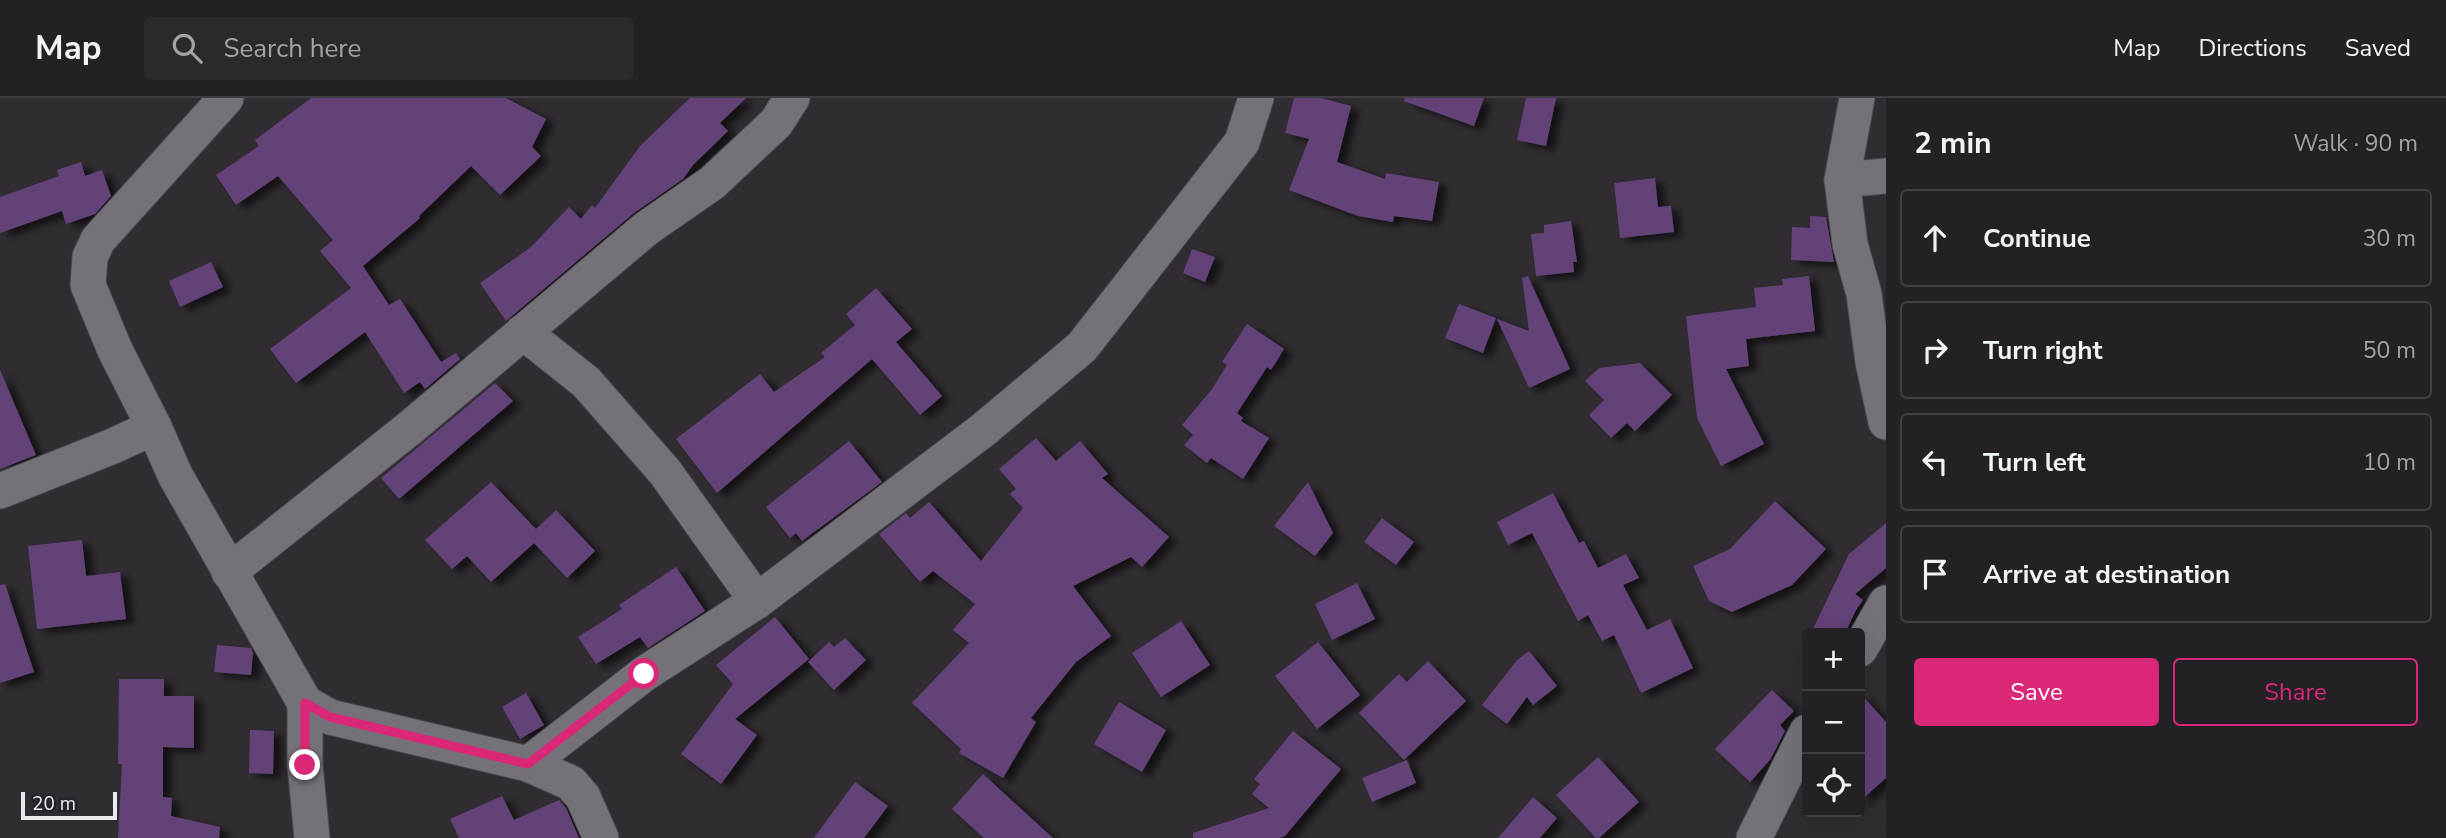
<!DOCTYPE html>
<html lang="en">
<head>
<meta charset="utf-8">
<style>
  body { margin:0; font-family:"Nunito Sans",sans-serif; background:#2c292e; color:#f1f3f6 }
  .controls { position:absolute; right:21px; bottom:21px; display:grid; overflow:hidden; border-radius:7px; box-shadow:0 7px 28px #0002 }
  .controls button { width:63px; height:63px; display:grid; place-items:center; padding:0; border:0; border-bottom:2px solid #413e43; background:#242126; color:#f1f3f6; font:35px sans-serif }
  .scale { position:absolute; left:21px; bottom:18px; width:96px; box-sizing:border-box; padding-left:7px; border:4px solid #eceaee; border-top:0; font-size:19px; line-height:24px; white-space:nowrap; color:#eceaee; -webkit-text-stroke:5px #262229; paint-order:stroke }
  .stop { position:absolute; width:21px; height:21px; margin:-16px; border:5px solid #db2777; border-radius:50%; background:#fff }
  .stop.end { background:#db2777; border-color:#fff; box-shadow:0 2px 7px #0008 }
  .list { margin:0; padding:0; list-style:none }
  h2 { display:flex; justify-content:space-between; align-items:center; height:91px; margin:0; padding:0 28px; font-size:30px }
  h2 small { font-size:23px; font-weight:400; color:#a3a3a7 }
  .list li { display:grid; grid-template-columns:46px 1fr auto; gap:21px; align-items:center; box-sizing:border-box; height:98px; margin:0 14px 14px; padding:0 14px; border:2px solid #413e43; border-radius:7px }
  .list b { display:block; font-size:26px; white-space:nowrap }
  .list em { font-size:23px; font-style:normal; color:#a3a3a7 }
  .actions { display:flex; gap:14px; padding:21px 28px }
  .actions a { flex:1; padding:16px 0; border:2px solid #db2777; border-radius:7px; text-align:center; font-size:24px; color:#db2777 }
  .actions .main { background:#db2777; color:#fff }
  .icon { flex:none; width:38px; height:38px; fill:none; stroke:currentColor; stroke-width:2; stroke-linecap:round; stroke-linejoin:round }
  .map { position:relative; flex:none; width:1886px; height:740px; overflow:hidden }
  header { display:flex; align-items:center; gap:42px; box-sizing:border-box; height:98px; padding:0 35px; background:#242126; border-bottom:2px solid #413e43 }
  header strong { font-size:33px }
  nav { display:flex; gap:38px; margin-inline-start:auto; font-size:24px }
  .search { width:490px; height:63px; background:#2c292e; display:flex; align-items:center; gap:18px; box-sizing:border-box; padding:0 24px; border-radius:7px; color:#a3a3a7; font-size:26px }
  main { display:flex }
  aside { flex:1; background:#242126 }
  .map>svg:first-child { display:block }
</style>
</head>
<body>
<header>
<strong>Map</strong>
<div class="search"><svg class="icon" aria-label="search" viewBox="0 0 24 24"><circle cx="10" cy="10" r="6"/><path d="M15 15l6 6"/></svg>Search here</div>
<nav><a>Map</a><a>Directions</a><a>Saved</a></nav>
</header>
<main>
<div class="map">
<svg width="1886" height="740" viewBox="0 0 1886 740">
  <defs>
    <filter id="shadow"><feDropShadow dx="8" dy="4.5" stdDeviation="3.5" flood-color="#0009"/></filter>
  </defs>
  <rect width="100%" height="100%" fill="#302c32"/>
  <g fill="#634278" filter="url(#shadow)">
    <polygon points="311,0 506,0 546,21 532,49 541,58 500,97 471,68 419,118 420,120 363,168 389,207 400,201 441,264 456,255 460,261 425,291 420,284 404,295 365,234 296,285 270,251 351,190 320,153 333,142 278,78 236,107 216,77 259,48 255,42"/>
    <polygon points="690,0 746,0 720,25 728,33 693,67 683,81 634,115 506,223 480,185 531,149 569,109 581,121 592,107 595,110 640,48"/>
    <polygon points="1294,0 1321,0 1351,8 1337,64 1385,81 1386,75 1439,84 1432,123 1394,118 1393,124 1358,118 1289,92 1309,41 1285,35"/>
    <polygon points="1405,0 1484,0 1474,28 1404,3"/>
    <polygon points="1526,0 1556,0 1546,48 1517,42"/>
    <polygon points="81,64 85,78 102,72 111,98 95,116 66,126 62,113 0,135 0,99 59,78 57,72"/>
    <polygon points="1655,80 1658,109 1671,108 1674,134 1620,140 1614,85"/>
    <polygon points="1810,118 1826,119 1834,164 1791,162 1792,129 1810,130"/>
    <polygon points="1571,123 1577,164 1573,164 1574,174 1536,178 1531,136 1544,135 1544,127"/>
    <polygon points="1192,151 1215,159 1205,184 1183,175"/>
    <polygon points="211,164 223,189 180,209 169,183"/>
    <polygon points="1528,178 1570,271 1529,290 1497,221 1529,233 1522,180"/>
    <polygon points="1809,178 1815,233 1746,241 1749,268 1726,271 1764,346 1721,368 1697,320 1686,218 1756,209 1754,190 1783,187 1782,181"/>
    <polygon points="876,190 912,231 896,244 942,298 920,317 872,261 717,395 676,341 760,276 774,294 825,259 821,255 855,227 846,216"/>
    <polygon points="1459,206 1496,220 1483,255 1445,240"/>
    <polygon points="1247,226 1284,251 1271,272 1267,269 1237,315 1243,320 1241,323 1269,340 1243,381 1211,360 1207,365 1184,347 1193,337 1182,327 1212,291 1227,267 1222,264"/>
    <polygon points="1640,265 1672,297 1635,333 1627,325 1611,340 1589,317 1604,302 1585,283 1599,270"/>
    <polygon points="0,272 36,357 0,371"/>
    <polygon points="495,285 513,303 399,401 381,380"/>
    <polygon points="1036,340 1056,363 1080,343 1108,376 1102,380 1169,439 1142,469 1131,459 1073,488 1111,538 1076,564 1031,620 1036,624 1003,680 959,655 961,651 912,605 969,545 953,532 975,506 933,473 920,484 879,436 906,415 910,420 929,404 981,463 1023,410 1010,396 1016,391 999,371"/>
    <polygon points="849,343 882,384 802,443 796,435 790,440 766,409"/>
    <polygon points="491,384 536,431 556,412 595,453 567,480 534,445 491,484 467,458 452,471 425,442"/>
    <polygon points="1308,384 1333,435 1315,458 1274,428"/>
    <polygon points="1553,395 1579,445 1584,443 1598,470 1626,456 1639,480 1623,487 1647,532 1670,521 1693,570 1641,595 1614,537 1602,543 1588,517 1578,523 1532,435 1508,447 1497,424"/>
    <polygon points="1775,403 1826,451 1792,487 1732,514 1709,503 1693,468 1730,451"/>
    <polygon points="1382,420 1414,444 1396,467 1364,444"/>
    <polygon points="1886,425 1886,470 1855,496 1863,502 1856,512 1845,535 1811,535 1849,456"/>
    <polygon points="82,442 86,478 120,474 126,521 37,531 28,448"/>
    <polygon points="676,469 705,513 648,550 640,539 596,566 578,539 622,511 619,507"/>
    <polygon points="1357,485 1375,521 1332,542 1315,506"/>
    <polygon points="5,486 34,574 0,585 0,487"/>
    <polygon points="775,519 809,561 735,621 757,637 721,686 681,656 733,586 716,567"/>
    <polygon points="1181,523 1210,567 1161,599 1132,555"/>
    <polygon points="845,540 866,562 834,592 808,564 829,544 834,549"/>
    <polygon points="1318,544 1360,597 1317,631 1275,578"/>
    <polygon points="217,547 251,550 253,555 251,577 214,574"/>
    <polygon points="1529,553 1557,588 1533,607 1527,599 1507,626 1482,607 1517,562"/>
    <polygon points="1428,563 1466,603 1404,662 1359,615 1399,576 1407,584"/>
    <polygon points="119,581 164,581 164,598 194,598 194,650 163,649 163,699 172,700 171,718 220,729 219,740 118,740 122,666 118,666"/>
    <polygon points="1772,592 1794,613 1780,627 1785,633 1770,662 1750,684 1715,651"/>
    <polygon points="526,595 544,627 520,641 502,609"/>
    <polygon points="1860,595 1886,624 1886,680 1860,703"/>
    <polygon points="1119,604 1166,632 1142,674 1094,646"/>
    <polygon points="250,632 274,633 273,676 249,675"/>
    <polygon points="1293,633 1341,671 1285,738 1279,740 1193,740 1193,735 1269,710 1252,696 1260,686 1254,681"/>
    <polygon points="1598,659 1639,704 1599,740 1596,740 1556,697"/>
    <polygon points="1407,662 1416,685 1372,704 1362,680"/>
    <polygon points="983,676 1053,740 984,740 952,711"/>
    <polygon points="855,684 888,708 864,740 814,740"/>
    <polygon points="502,698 514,722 559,702 566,710 579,740 459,740 450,721"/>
    <polygon points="1533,699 1557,720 1540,740 1498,740"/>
  </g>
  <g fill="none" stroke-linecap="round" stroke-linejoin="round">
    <defs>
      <g id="minor">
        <polyline points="226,0 98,142 90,159 88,187 115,252 154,329 175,377 305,605 330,619 528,666 571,685 583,699 601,740"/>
        <polyline points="1857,0 1842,82 1850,146 1864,196 1873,264 1886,324"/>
        <polyline points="1842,82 1886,78"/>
        <polyline points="523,234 586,284 665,374 757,503"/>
        <polyline points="0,393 113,348 154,329"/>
        <polyline points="229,474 411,329 647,130 712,85 776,25 792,0"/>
        <polyline points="1860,551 1886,505"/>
        <polyline points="305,605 305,667 312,740"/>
        <polyline points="528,666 644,576 757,503 983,332 1082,249 1242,44 1256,0"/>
        <polyline points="1754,740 1807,634"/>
      </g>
    </defs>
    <use href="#minor" stroke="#4b484d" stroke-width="37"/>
    <use href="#minor" stroke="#757179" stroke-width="35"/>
  </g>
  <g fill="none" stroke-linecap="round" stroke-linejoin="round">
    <polyline stroke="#db2777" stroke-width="9" points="305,667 305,605 330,619 528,666 644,576"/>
  </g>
</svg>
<div class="controls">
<button>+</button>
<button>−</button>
<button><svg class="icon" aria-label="locate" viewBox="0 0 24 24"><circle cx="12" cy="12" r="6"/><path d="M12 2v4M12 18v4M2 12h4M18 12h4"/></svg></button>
</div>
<div class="scale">20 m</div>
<div class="stop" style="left:644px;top:576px"></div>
<div class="stop end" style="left:305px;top:667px"></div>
</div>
<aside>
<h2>2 min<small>Walk · 90 m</small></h2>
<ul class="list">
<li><svg class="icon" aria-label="ahead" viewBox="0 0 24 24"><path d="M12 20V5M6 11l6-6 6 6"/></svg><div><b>Continue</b></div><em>30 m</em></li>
<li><svg class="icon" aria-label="right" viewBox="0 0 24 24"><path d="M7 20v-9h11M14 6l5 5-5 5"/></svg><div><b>Turn right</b></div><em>50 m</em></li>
<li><svg class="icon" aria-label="left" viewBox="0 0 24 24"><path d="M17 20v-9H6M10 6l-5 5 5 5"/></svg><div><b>Turn left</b></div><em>10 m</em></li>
<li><svg class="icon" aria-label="arrive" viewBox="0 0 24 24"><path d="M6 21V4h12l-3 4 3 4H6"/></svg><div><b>Arrive at destination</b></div></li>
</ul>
<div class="actions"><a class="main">Save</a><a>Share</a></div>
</aside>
</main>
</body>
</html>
